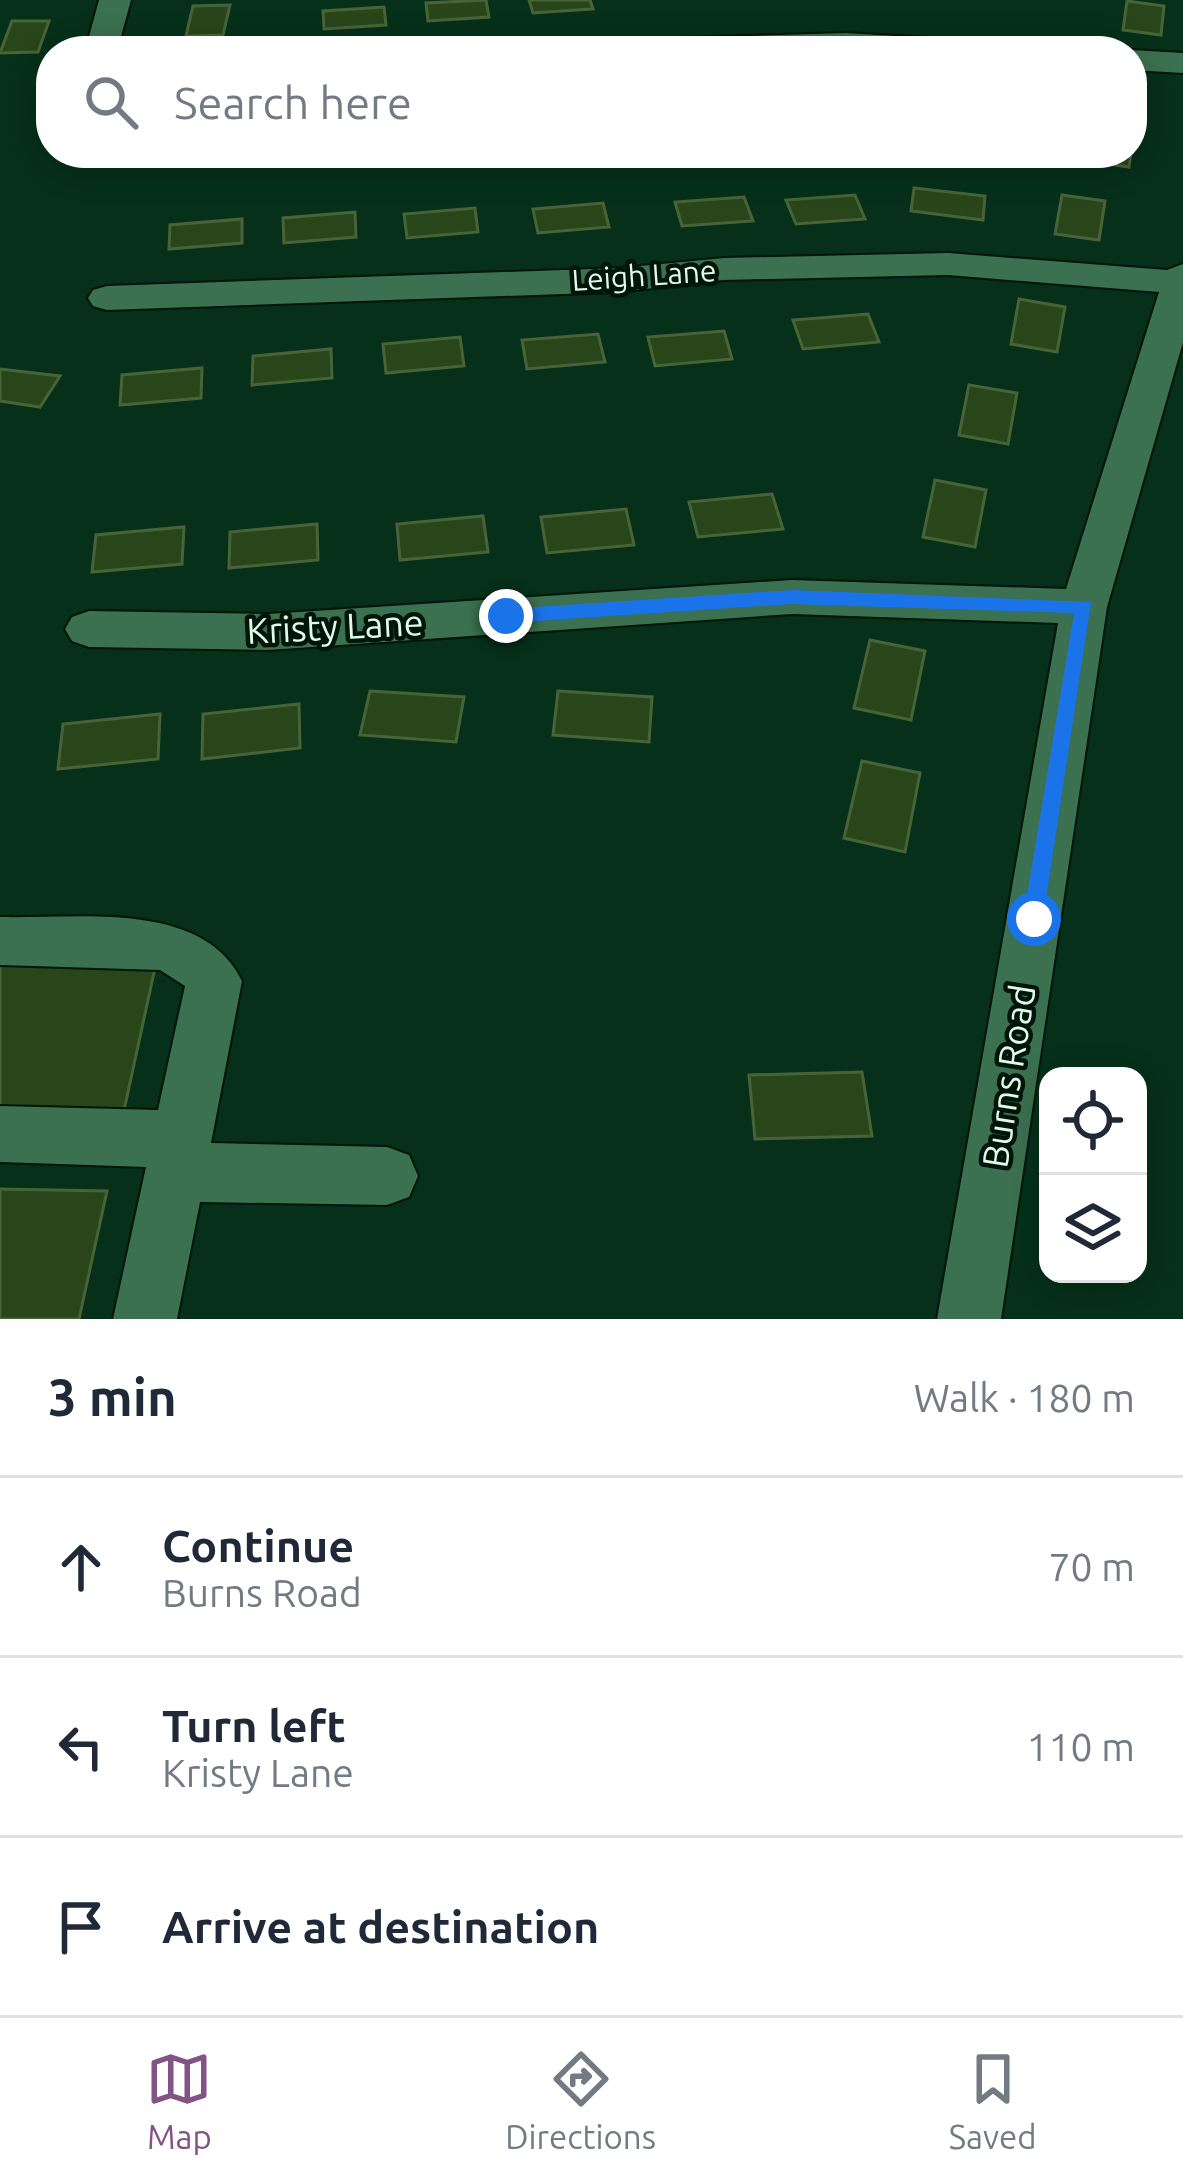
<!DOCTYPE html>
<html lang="en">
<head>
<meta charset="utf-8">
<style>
  body { margin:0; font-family:Ubuntu,sans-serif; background:#f6f6f7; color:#1f2937 }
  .controls { position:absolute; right:36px; bottom:36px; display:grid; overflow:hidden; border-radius:24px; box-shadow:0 6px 30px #0003 }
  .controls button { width:108px; height:108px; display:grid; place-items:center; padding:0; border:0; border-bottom:3px solid #e0e1e3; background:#fff; color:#1f2937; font:60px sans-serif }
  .stop { position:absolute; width:36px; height:36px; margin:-27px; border:9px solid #1a73e8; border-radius:50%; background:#fff }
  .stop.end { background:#1a73e8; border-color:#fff; box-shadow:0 3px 12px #0008 }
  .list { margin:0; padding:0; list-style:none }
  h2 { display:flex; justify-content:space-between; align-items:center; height:156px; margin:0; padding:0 48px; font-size:51px }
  h2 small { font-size:39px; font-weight:400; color:#747a83 }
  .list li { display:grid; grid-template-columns:78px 1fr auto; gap:36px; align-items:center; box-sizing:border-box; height:180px; padding:0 48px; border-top:3px solid #e0e1e3 }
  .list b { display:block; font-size:45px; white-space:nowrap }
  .list p { margin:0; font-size:39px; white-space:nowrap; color:#747a83 }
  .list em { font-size:39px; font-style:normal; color:#747a83 }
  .icon { flex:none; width:66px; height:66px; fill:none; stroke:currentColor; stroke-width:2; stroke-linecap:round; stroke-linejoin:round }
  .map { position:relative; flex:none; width:1183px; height:1319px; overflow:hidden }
  .search { position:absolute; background:#fff; box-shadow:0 6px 30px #0003; left:36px; right:36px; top:36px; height:132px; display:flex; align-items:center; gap:30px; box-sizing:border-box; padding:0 42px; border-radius:48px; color:#747a83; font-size:45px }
  .sheet { height:696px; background:#fff }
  nav { display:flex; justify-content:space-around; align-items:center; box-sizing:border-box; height:168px; border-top:3px solid #e0e1e3; background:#fff; font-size:33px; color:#747a83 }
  nav a { display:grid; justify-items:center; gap:6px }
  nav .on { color:#825384 }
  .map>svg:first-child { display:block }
</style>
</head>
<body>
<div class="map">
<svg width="1183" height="1319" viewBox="0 0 1183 1319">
  <rect width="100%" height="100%" fill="#06301a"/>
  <g fill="#29451a" stroke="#476438" stroke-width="3">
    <polygon points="486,0 489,17 428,21 426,3"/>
    <polygon points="529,0 590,0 593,9 533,13"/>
    <polygon points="1127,1 1164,6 1161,35 1123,30"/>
    <polygon points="230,5 223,35 186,36 193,6"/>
    <polygon points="384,7 386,25 324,29 323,11"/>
    <polygon points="12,21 49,21 38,52 0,53"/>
    <polygon points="1132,75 1145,77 1141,109 1132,108"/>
    <polygon points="1088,153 1131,153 1129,167 1087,161"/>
    <polygon points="914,188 985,196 983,220 911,211"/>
    <polygon points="855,195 865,219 796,224 786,200"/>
    <polygon points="1062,195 1105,201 1099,240 1055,234"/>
    <polygon points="744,197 753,221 682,226 675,202"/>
    <polygon points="603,203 609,227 538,233 533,209"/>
    <polygon points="475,208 478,232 407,238 404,214"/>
    <polygon points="355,212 356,237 284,243 283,218"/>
    <polygon points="242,219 242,243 169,249 170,225"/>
    <polygon points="1019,299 1065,307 1057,352 1011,344"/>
    <polygon points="868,314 879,342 803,349 793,320"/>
    <polygon points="724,331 732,359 655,366 648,337"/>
    <polygon points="598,334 605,362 527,369 522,340"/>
    <polygon points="460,337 464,366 386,373 383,344"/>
    <polygon points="331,349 332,378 252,385 253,356"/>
    <polygon points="202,368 201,398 120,405 122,375"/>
    <polygon points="0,369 60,376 40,407 0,401"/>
    <polygon points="969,385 1017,393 1008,444 959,435"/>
    <polygon points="935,480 986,490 975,547 923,537"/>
    <polygon points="772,494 783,529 698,537 689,502"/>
    <polygon points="626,509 634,545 547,553 541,517"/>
    <polygon points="483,516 488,552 400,560 397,524"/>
    <polygon points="317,524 318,560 229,568 230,532"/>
    <polygon points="184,527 182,564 92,572 96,535"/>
    <polygon points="870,640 925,651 911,720 854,708"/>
    <polygon points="370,691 464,697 456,742 360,735"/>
    <polygon points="558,691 652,697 649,742 553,735"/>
    <polygon points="299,704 300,748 202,759 203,714"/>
    <polygon points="160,714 158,759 58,769 63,724"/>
    <polygon points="862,761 920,773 905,852 844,838"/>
    <polygon points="0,951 158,954 123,1115 0,1113"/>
    <polygon points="862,1072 872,1136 755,1139 749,1075"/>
    <polygon points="0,1189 107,1191 79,1319 0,1319"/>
  </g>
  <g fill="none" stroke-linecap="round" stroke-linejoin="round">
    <defs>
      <g id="minor">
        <polygon points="99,0 131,0 117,51 85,51"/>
        <polygon points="846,33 980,41 996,51 568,51 584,41"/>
        <polygon points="1132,50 1183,53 1183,73 1132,70"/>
        <polygon points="948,253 1167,270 1183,264 1183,342 1107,607 1001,1319 937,1319 1058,623 792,614 268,650 89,647 72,641 65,629 72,617 89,611 268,614 792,580 1066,589 1159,292 948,275 724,280 619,292 107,310 93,306 88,298 93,290 107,286 619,268 724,258"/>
        <path d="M0,917c77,2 203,-18 242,64l-31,162 176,4 22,8 9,21 -9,21 -22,8 -187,-3 -23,117h-64l33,-152 -146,-5v-56l158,4 27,-124 -25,-16 -160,-5z"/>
      </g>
    </defs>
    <use href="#minor" stroke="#001608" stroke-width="4"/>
    <use href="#minor" fill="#3b7050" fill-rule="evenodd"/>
  </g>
  <polygon fill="#1a73e8" points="792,590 1091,602 1042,925 1034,928 1023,919 1074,613 792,604 506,623 497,616 506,609"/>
  <g text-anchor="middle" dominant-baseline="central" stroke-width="9" stroke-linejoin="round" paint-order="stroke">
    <g font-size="30" fill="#e0fbe9" stroke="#021509">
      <text transform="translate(644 275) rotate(-4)">Leigh Lane</text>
    </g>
    <g font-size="36" fill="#e0fbe9" stroke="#021509">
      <text transform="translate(335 626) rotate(-3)">Kristy Lane</text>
      <text transform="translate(1008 1076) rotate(-81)">Burns Road</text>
    </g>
  </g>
</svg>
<div class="controls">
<button><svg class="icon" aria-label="locate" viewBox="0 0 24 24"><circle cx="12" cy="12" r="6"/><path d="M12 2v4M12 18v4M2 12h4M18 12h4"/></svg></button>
<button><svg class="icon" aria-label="layers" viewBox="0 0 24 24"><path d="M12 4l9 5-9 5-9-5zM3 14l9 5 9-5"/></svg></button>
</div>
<div class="stop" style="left:1034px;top:919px"></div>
<div class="stop end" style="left:506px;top:616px"></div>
<div class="search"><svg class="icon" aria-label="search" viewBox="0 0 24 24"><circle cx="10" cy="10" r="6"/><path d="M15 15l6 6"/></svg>Search here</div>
</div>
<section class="sheet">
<h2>3 min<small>Walk · 180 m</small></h2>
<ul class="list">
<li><svg class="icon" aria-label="ahead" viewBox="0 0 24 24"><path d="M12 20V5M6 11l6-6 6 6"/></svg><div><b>Continue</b><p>Burns Road</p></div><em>70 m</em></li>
<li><svg class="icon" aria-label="left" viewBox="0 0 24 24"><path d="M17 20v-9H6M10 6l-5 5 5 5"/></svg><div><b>Turn left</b><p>Kristy Lane</p></div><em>110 m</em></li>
<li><svg class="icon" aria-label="arrive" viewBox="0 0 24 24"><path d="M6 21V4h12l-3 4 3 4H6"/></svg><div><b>Arrive at destination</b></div></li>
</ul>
</section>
<nav>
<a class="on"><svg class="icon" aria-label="map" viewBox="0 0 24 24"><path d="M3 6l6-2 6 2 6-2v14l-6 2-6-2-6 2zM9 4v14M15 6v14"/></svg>Map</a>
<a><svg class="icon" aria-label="directions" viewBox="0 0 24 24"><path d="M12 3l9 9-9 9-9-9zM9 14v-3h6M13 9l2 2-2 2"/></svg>Directions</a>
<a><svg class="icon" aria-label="saved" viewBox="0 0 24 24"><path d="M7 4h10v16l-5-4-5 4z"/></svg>Saved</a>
</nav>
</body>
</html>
